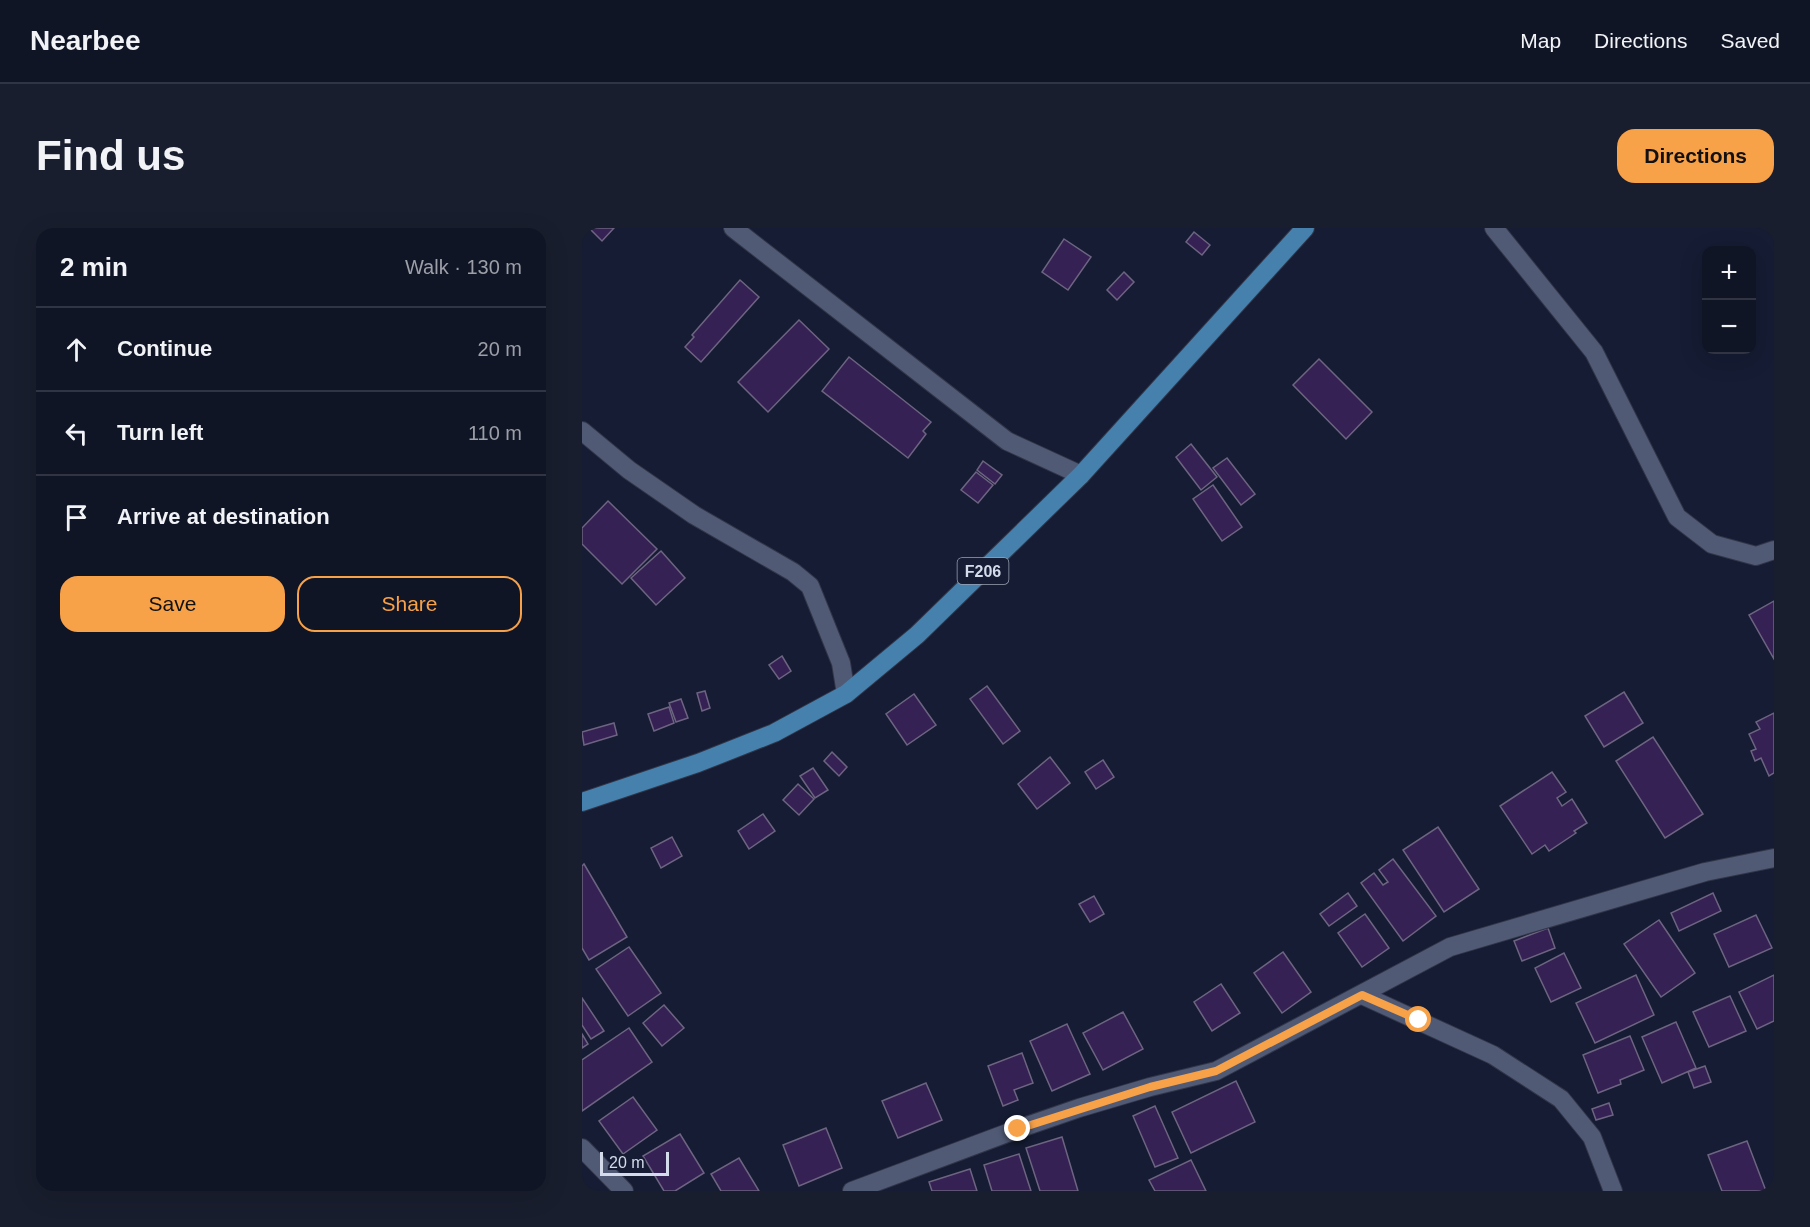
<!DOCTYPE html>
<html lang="en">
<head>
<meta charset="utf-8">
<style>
  body { margin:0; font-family:Helvetica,sans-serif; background:#191e2e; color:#f1f3f6 }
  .controls { position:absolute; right:18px; top:18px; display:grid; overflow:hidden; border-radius:12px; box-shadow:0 6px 24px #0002 }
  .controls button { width:54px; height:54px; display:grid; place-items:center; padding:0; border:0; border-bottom:2px solid #303443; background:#101526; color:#f1f3f6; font:30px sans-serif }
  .scale { position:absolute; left:18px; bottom:15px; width:69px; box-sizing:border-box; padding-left:6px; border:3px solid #d4dbeb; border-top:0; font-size:16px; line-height:21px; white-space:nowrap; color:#d4dbeb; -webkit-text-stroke:4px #151c33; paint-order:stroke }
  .stop { position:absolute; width:18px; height:18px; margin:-14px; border:4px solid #f7a149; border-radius:50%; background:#fff }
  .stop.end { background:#f7a149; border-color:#fff; box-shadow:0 2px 6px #0008 }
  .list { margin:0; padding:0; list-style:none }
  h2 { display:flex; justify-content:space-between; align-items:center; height:78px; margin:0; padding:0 24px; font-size:26px }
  h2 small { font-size:20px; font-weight:400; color:#9c9fa7 }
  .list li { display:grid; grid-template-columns:39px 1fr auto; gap:18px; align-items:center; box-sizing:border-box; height:84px; padding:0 24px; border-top:2px solid #303443 }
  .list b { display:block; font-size:22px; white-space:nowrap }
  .list em { font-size:20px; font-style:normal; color:#9c9fa7 }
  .actions { display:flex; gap:12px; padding:18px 24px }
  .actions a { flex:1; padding:14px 0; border:2px solid #f7a149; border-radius:18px; text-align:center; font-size:21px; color:#f7a149 }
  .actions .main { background:#f7a149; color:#111 }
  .icon { flex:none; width:33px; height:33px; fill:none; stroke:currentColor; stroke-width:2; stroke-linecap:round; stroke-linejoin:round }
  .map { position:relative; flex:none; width:1192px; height:963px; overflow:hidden; border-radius:18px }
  header { display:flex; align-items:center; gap:36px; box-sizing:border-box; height:84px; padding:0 30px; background:#101526; border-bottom:2px solid #303443 }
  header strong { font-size:28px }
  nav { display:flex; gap:33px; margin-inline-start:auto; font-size:21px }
  .intro { display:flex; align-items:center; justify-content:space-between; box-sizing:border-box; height:144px; padding:0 36px }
  h1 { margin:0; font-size:42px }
  .button { padding:15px 27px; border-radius:18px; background:#f7a149; color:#111; font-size:21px; font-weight:700 }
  main { display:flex; gap:36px; padding:0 36px }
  aside { flex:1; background:#101526; border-radius:18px; box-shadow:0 6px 24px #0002 }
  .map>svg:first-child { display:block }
</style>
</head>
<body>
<header>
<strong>Nearbee</strong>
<nav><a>Map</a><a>Directions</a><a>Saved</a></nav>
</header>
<div class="intro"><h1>Find us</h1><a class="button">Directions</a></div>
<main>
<aside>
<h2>2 min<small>Walk · 130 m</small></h2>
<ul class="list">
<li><svg class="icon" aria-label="ahead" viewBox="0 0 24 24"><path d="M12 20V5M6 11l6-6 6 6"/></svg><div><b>Continue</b></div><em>20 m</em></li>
<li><svg class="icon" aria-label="left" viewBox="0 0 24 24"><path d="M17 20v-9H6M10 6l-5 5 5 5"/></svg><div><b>Turn left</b></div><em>110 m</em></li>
<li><svg class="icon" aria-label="arrive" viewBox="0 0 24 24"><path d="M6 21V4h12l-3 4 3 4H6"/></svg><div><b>Arrive at destination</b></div></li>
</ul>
<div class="actions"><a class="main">Save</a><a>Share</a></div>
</aside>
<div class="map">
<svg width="1192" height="963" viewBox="0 0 1192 963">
  <rect width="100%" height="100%" fill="#151c33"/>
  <g fill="#352153" stroke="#6d6481" stroke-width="1.5">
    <polygon points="7,0 32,0 20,13"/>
    <polygon points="612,4 628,17 620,27 604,14"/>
    <polygon points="482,11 509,29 486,62 460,44"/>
    <polygon points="542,44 552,54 535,72 525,62"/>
    <polygon points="158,52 177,69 119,134 103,119 112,109 110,107"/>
    <polygon points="217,92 247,121 186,184 156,154"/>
    <polygon points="267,129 349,194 341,203 344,206 326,230 240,163"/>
    <polygon points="737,131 790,184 764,211 711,157"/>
    <polygon points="609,216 635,249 619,262 594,229"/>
    <polygon points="645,230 673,266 659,277 631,240"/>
    <polygon points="401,233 420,247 413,256 395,242"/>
    <polygon points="394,244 411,257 396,275 379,262"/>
    <polygon points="631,257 660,299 640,313 611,271"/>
    <polygon points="26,273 75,321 40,356 0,316 0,300"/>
    <polygon points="79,323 103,350 74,377 49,350"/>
    <polygon points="1192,373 1192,431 1167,387"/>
    <polygon points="200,428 209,443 197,451 187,437"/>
    <polygon points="405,458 438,503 421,516 388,471"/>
    <polygon points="123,463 128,480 120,483 115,465"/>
    <polygon points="1042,464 1061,495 1022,519 1003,488"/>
    <polygon points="332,466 354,497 325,517 304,486"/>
    <polygon points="99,471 106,490 94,494 87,475"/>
    <polygon points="87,479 92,495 72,503 66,486"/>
    <polygon points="1192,485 1192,545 1187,548 1179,530 1173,533 1169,523 1174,521 1167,506 1178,501 1174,494"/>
    <polygon points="32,495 35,507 2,517 0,504"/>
    <polygon points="1071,509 1121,586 1083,610 1034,533"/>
    <polygon points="250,524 265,539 257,548 242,533"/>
    <polygon points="468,529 488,555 455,581 436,556"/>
    <polygon points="521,532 532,549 514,561 503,544"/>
    <polygon points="231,540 246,562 233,570 218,548"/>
    <polygon points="970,544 984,564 975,570 980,578 990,571 1005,595 992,603 994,605 967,623 963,617 950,626 918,578"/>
    <polygon points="216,556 232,571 217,587 201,572"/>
    <polygon points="181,586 193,603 167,621 156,603"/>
    <polygon points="856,599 897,661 862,684 821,622"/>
    <polygon points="90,609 100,628 79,640 69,620"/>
    <polygon points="811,631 854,688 821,713 779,655 792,645 801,657 806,654 797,642"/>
    <polygon points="2,636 45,709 7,732 0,720 0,638"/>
    <polygon points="766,665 775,678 747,698 738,686"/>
    <polygon points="1131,665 1139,683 1097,703 1089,685"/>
    <polygon points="512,668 522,686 508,694 497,676"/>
    <polygon points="783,686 807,720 780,739 756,705"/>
    <polygon points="1174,687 1190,720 1147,739 1132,706"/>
    <polygon points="1077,692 1113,745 1079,769 1042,716"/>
    <polygon points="966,700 973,720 940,733 932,713"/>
    <polygon points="47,719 79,765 46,788 14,741"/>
    <polygon points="701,724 729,764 700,785 672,745"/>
    <polygon points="982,725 999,760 969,774 953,740"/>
    <polygon points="1054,747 1072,787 1013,815 994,775"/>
    <polygon points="1192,747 1192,793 1175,801 1157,764"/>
    <polygon points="639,756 658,785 630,803 612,774"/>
    <polygon points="1148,768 1164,803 1127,819 1111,784"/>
    <polygon points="0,770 22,803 9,811 0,797"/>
    <polygon points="82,777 102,800 80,818 61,795"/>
    <polygon points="541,784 561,821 521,842 501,805"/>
    <polygon points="1094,794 1114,840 1080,855 1060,809"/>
    <polygon points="485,796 508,846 470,863 448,813"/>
    <polygon points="47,800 70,834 0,883 0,832"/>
    <polygon points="0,806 6,816 0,820"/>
    <polygon points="1048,808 1062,842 1038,852 1039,856 1016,865 1001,827"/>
    <polygon points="440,825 451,855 432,862 436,872 421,878 406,838"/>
    <polygon points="1123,838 1129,854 1112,860 1106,844"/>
    <polygon points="654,853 673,894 609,925 590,884"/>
    <polygon points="344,855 360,892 316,910 300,873"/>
    <polygon points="51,869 75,902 41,926 17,893"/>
    <polygon points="1027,875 1031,887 1014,892 1010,881"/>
    <polygon points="573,878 596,930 573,939 551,888"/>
    <polygon points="244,900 260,940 217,958 201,917"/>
    <polygon points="98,906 122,945 93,963 82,963 61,928"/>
    <polygon points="480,909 496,963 458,963 444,920"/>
    <polygon points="1165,913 1184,963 1140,963 1126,927"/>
    <polygon points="437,926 449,963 410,963 402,937"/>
    <polygon points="157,930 177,963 139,963 129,946"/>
    <polygon points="609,932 624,963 573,963 567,952"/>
    <polygon points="388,941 395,963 350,963 347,954"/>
  </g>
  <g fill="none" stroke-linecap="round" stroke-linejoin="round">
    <defs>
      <g id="minor">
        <polyline points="151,0 425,213 499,247"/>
        <polyline points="912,0 1012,124 1095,289 1130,316 1174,328 1192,322"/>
        <polyline points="0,203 47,242 112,287 211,344 228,358 259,435 264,466"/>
        <polyline points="780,767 911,827 979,871 1010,909 1031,963"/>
        <polyline points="0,920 42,963"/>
        <polyline points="270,963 436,901 497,880 568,859 634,843 868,719 1123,644 1192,630"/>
      </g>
      <polyline id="primary" points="0,574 116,535 192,505 264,466 335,407 499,247 723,0"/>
    </defs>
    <use href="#minor" stroke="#313548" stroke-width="20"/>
    <use href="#primary" stroke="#313548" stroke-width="20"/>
    <use href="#minor" stroke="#505a75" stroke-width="18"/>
    <use href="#primary" stroke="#4581ac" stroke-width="18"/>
  </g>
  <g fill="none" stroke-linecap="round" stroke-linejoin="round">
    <polyline stroke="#f7a149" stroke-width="8" points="436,901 568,859 634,843 780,767 837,792"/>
  </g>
  <g text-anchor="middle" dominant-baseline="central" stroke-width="4.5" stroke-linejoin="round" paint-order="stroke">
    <rect fill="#151c33" stroke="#9ba2b4" stroke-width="1.5" x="375.5" y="330" width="51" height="26" rx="4.5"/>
    <g font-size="16" font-weight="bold" fill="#d4dbeb">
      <text x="401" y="343">F206</text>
    </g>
  </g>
</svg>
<div class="controls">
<button>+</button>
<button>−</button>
</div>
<div class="scale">20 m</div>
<div class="stop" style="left:837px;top:792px"></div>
<div class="stop end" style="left:436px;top:901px"></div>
</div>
</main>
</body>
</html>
